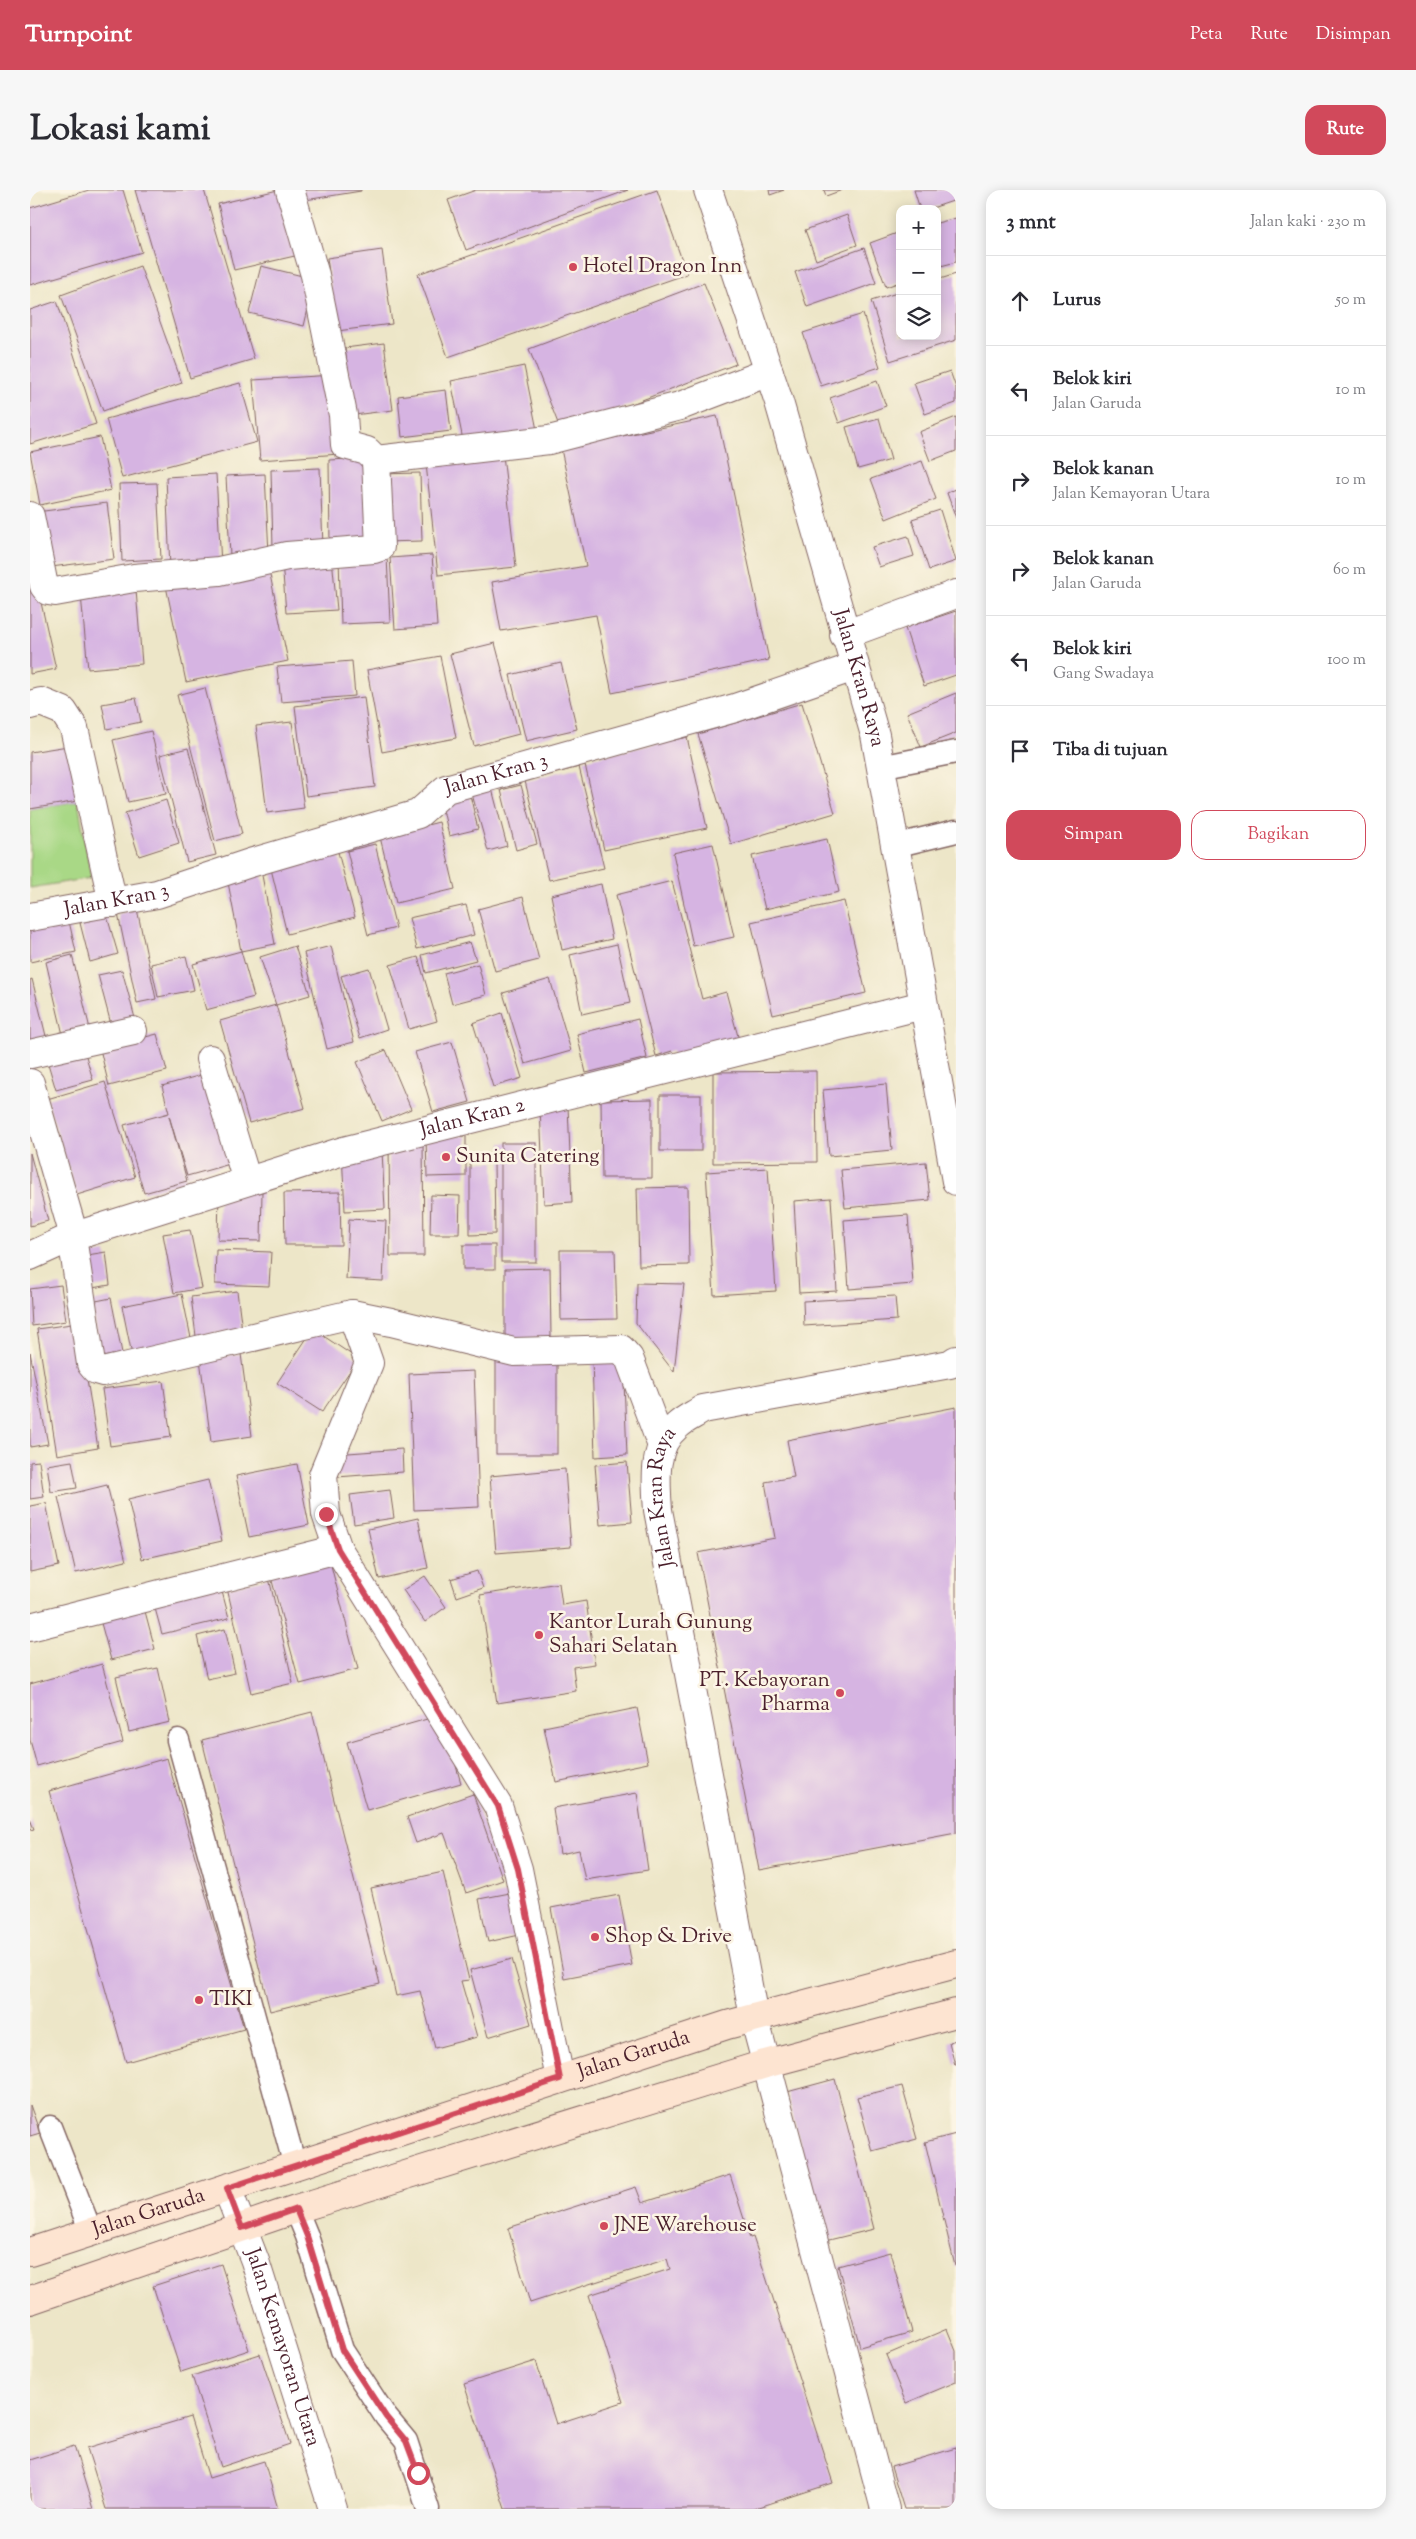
<!DOCTYPE html>
<html lang="id">
<head>
<meta charset="utf-8">
<style>
  body { margin:0; font-family:"Sorts Mill Goudy",serif; background:#f7f7f7; color:#2b2b33 }
  .controls { position:absolute; right:15px; top:15px; display:grid; overflow:hidden; border-radius:10px; box-shadow:0 2px 12px #0003 }
  .controls button { width:45px; height:45px; display:grid; place-items:center; padding:0; border:0; border-bottom:1px solid #e1e1e2; background:#fff; color:#2b2b33; font:25px sans-serif }
  .stop { position:absolute; width:15px; height:15px; margin:-11px; border:4px solid #d1495b; border-radius:50%; background:#fff }
  .stop.end { background:#d1495b; border-color:#fff; box-shadow:0 1px 5px #0008 }
  .list { margin:0; padding:0; list-style:none }
  h2 { display:flex; justify-content:space-between; align-items:center; height:65px; margin:0; padding:0 20px; font-size:21px }
  h2 small { font-size:16px; font-weight:400; color:#7c7c81 }
  .list li { display:grid; grid-template-columns:32px 1fr auto; gap:15px; align-items:center; box-sizing:border-box; height:90px; padding:0 20px; border-top:1px solid #e1e1e2 }
  .list b { display:block; font-size:19px; white-space:nowrap }
  .list p { margin:0; font-size:16px; white-space:nowrap; color:#7c7c81 }
  .list em { font-size:16px; font-style:normal; color:#7c7c81 }
  .actions { display:flex; gap:10px; padding:15px 20px }
  .actions a { flex:1; padding:11px 0; border:1px solid #d1495b; border-radius:15px; text-align:center; font-size:18px; color:#d1495b }
  .actions .main { background:#d1495b; color:#fff }
  .icon { flex:none; width:28px; height:28px; fill:none; stroke:currentColor; stroke-width:2; stroke-linecap:round; stroke-linejoin:round }
  .map { position:relative; flex:none; width:926px; height:2319px; overflow:hidden; border-radius:15px }
  header { display:flex; align-items:center; gap:30px; box-sizing:border-box; height:70px; padding:0 25px; background:#d1495b; color:#fff }
  header strong { font-size:24px }
  nav { display:flex; gap:28px; margin-inline-start:auto; font-size:18px }
  .intro { display:flex; align-items:center; justify-content:space-between; box-sizing:border-box; height:120px; padding:0 30px }
  h1 { margin:0; font-size:35px }
  .button { padding:12px 22px; border-radius:15px; background:#d1495b; color:#fff; font-size:18px; font-weight:700 }
  main { display:flex; gap:30px; padding:0 30px }
  aside { flex:1; background:#fff; border-radius:15px; box-shadow:0 2px 12px #0003 }
  .map>svg:first-child { display:block }
</style>
</head>
<body>
<header>
<strong>Turnpoint</strong>
<nav><a>Peta</a><a>Rute</a><a>Disimpan</a></nav>
</header>
<div class="intro"><h1>Lokasi kami</h1><a class="button">Rute</a></div>
<main>
<div class="map">
<svg width="926" height="2319" viewBox="0 0 926 2319">
  <rect width="100%" height="100%" fill="#fcf5e5"/>
  <filter id="ink" filterUnits="userSpaceOnUse"><feTurbulence type="fractalNoise" baseFrequency=".02" numOctaves="2"/><feDisplacementMap in="SourceGraphic" scale="10" xChannelSelector="R" yChannelSelector="G"/><feConvolveMatrix kernelMatrix="1 2 1 2 8 2 1 2 1" color-interpolation-filters="sRGB"/></filter>
  <filter id="wash" filterUnits="userSpaceOnUse"><feTurbulence type="fractalNoise" baseFrequency=".0096" numOctaves="4" result="noise"/><feDisplacementMap in="SourceGraphic" scale="20" xChannelSelector="R" yChannelSelector="G"/><feGaussianBlur stdDeviation="1.12" result="paint"/><feColorMatrix in="noise" values="0 0 0 0 0 0 0 0 0 0 0 0 0 0 0 0 0 1.4 0 .05"/><feComposite in="paint" operator="in"/></filter>
  <g filter="url(#wash)">
    <rect width="100%" height="100%" fill="#ede6c8"/>
    <polygon fill="#a9d886" stroke="#7a7c58" points="48,611 61,688 0,698 0,619"/>
    <g id="blocks">
      <g fill="#d6b4e2">
        <polygon points="59,0 93,0 112,62 0,95 0,18"/>
        <polygon points="105,0 174,0 224,169 160,188"/>
        <polygon points="248,0 269,65 204,80 188,14"/>
        <polygon points="268,0 331,0 331,1 269,11"/>
        <polygon points="446,0 598,0 436,60 418,10"/>
        <polygon points="627,0 657,84 418,167 388,84"/>
        <polygon points="739,0 754,0 740,5"/>
        <polygon points="794,0 812,0 796,6"/>
        <polygon points="884,0 926,0 926,10 899,19 890,19"/>
        <polygon points="817,25 827,55 786,70 775,40"/>
        <polygon points="926,28 926,72 907,77 907,33"/>
        <polygon points="870,42 870,92 856,97 840,53"/>
        <polygon points="834,58 846,93 777,117 765,82"/>
        <polygon points="352,60 362,134 307,141 297,68"/>
        <polygon points="110,76 152,193 73,221 31,105"/>
        <polygon points="231,76 285,89 274,136 219,123"/>
        <polygon points="926,84 926,150 860,171 841,111 870,102 870,146 907,146 907,90"/>
        <polygon points="674,93 706,174 531,241 499,159"/>
        <polygon points="27,111 66,234 0,254 0,120"/>
        <polygon points="833,124 850,177 791,196 773,143"/>
        <polygon points="354,153 363,220 324,225 315,158"/>
        <polygon points="494,176 507,240 434,255 421,191"/>
        <polygon points="920,181 926,198 926,213 895,224 884,193"/>
        <polygon points="303,185 309,264 230,270 223,190"/>
        <polygon points="847,191 856,216 809,233 800,208"/>
        <polygon points="210,193 227,252 92,288 76,229"/>
        <polygon points="416,200 421,241 372,247 368,206"/>
        <polygon points="687,226 739,470 582,503 566,425 471,441 462,392 556,376 531,259"/>
        <polygon points="926,227 926,261 900,271 889,242"/>
        <polygon points="849,228 861,270 828,279 816,237"/>
        <polygon points="70,247 81,300 10,315 0,262"/>
        <polygon points="473,265 486,377 408,385 396,274"/>
        <polygon points="341,268 343,353 300,355 299,270"/>
        <polygon points="892,271 906,309 856,329 841,289"/>
        <polygon points="290,278 293,357 243,358 241,280"/>
        <polygon points="390,283 392,351 353,352 352,284"/>
        <polygon points="186,284 191,375 140,378 136,287"/>
        <polygon points="235,284 239,364 200,366 196,286"/>
        <polygon points="127,293 131,369 92,371 89,294"/>
        <polygon points="926,299 926,328 917,303"/>
        <polygon points="77,313 84,369 13,378 6,322"/>
        <polygon points="910,320 926,371 899,380 882,329"/>
        <polygon points="878,346 884,366 849,377 842,357"/>
        <polygon points="0,364 26,479 0,484"/>
        <polygon points="402,365 407,436 365,439 360,368"/>
        <polygon points="357,366 360,432 311,434 309,368"/>
        <polygon points="302,368 307,420 256,423 252,371"/>
        <polygon points="238,375 258,471 156,492 136,396"/>
        <polygon points="106,400 112,474 58,479 51,405"/>
        <polygon points="926,421 926,485 894,496 875,438"/>
        <polygon points="465,453 489,544 444,556 420,464"/>
        <polygon points="410,466 426,548 352,562 337,480"/>
        <polygon points="322,471 325,506 251,512 247,477"/>
        <polygon points="531,473 547,539 496,551 480,485"/>
        <polygon points="175,498 212,644 185,651 147,505"/>
        <polygon points="926,503 926,543 891,557 877,523"/>
        <polygon points="334,507 345,597 276,606 265,516"/>
        <polygon points="106,508 111,532 77,539 72,514"/>
        <polygon points="772,513 805,623 701,654 668,544"/>
        <polygon points="262,532 274,618 237,623 226,536"/>
        <polygon points="121,541 136,604 98,612 83,550"/>
        <polygon points="657,547 677,638 574,660 554,570"/>
        <polygon points="38,556 48,611 0,619 0,562"/>
        <polygon points="158,558 186,665 157,672 130,565"/>
        <polygon points="549,577 574,678 519,690 495,591"/>
        <polygon points="460,591 477,656 458,661 440,597"/>
        <polygon points="491,595 507,654 486,660 471,600"/>
        <polygon points="440,605 448,639 419,646 411,611"/>
        <polygon points="136,610 149,653 109,666 95,623"/>
        <polygon points="409,632 425,699 366,713 350,647"/>
        <polygon points="797,649 809,702 735,719 722,666"/>
        <polygon points="345,654 366,738 338,745 317,661"/>
        <polygon points="683,654 704,747 663,756 643,663"/>
        <polygon points="308,662 325,727 257,744 241,679"/>
        <polygon points="231,680 245,754 211,761 224,807 176,820 163,774 211,761 197,687"/>
        <polygon points="642,691 672,809 696,802 709,850 644,867 642,861 626,866 586,705"/>
        <polygon points="571,694 582,749 532,760 521,705"/>
        <polygon points="493,707 509,770 465,781 448,719"/>
        <polygon points="814,711 836,803 743,825 721,732"/>
        <polygon points="436,715 444,745 387,759 379,728"/>
        <polygon points="107,719 126,809 107,813 88,724"/>
        <polygon points="77,726 88,764 60,772 50,733"/>
        <polygon points="38,727 46,762 0,772 0,735"/>
        <polygon points="440,752 446,770 396,783 392,765"/>
        <polygon points="587,754 600,813 552,824 540,765"/>
        <polygon points="265,756 280,805 246,815 275,918 219,933 190,831 246,815 230,767"/>
        <polygon points="301,756 324,852 297,859 274,763"/>
        <polygon points="42,765 61,843 34,849 16,772"/>
        <polygon points="156,766 164,800 128,807 121,774"/>
        <polygon points="388,767 407,831 379,839 360,775"/>
        <polygon points="448,774 456,805 422,814 414,783"/>
        <polygon points="339,778 357,839 330,848 311,786"/>
        <polygon points="92,780 106,832 82,838 68,785"/>
        <polygon points="2,789 16,846 0,850 0,790"/>
        <polygon points="520,789 541,861 495,874 473,803"/>
        <polygon points="472,823 492,888 463,897 443,833"/>
        <polygon points="608,829 617,868 556,883 547,844"/>
        <polygon points="127,844 137,881 79,896 70,859"/>
        <polygon points="422,852 440,912 403,922 385,862"/>
        <polygon points="53,856 63,890 26,900 16,867"/>
        <polygon points="356,860 381,919 352,931 327,872"/>
        <polygon points="786,881 787,972 683,973 683,882"/>
        <polygon points="175,884 200,974 157,986 139,926 157,991 114,1003 94,935 139,923 132,896"/>
        <polygon points="75,892 105,987 47,1005 17,909"/>
        <polygon points="856,894 862,960 799,966 793,900"/>
        <rect x="630" y="905" width="41" height="56"/>
        <polygon points="622,909 622,988 572,988 571,910"/>
        <polygon points="538,916 542,1012 514,1014 510,917"/>
        <polygon points="436,946 436,986 397,987 396,947"/>
        <polygon points="393,951 394,1066 360,1066 359,952"/>
        <rect x="471" y="953" width="35" height="119"/>
        <polygon points="352,961 355,1019 315,1021 312,963"/>
        <polygon points="0,963 18,1031 0,1036"/>
        <polygon points="440,972 464,972 465,1044 440,1045"/>
        <polygon points="896,972 900,1010 815,1018 811,980"/>
        <polygon points="738,978 746,1101 684,1105 676,982"/>
        <polygon points="658,997 659,1075 609,1076 607,998"/>
        <polygon points="189,1001 232,1001 231,1051 188,1050"/>
        <polygon points="310,1002 311,1055 255,1055 254,1003"/>
        <polygon points="401,1005 430,1006 429,1044 400,1044"/>
        <polygon points="801,1008 807,1101 769,1103 764,1011"/>
        <polygon points="878,1025 883,1094 819,1099 814,1030"/>
        <polygon points="319,1029 356,1031 353,1091 316,1089"/>
        <polygon points="160,1040 172,1098 144,1103 133,1044"/>
        <rect x="433" y="1055" width="32" height="24"/>
        <polygon points="186,1060 241,1062 239,1096 185,1094"/>
        <polygon points="530,1060 585,1060 587,1129 531,1130"/>
        <polygon points="76,1062 80,1095 56,1099 51,1066"/>
        <polygon points="520,1078 521,1148 475,1149 475,1079"/>
        <polygon points="607,1093 654,1094 644,1182 606,1133"/>
        <polygon points="31,1095 36,1131 2,1136 0,1099"/>
        <polygon points="207,1101 212,1140 166,1146 161,1107"/>
        <polygon points="152,1104 162,1153 102,1165 92,1116"/>
        <polygon points="865,1106 867,1130 774,1136 773,1111"/>
        <polygon points="81,1108 92,1163 72,1167 61,1112"/>
        <polygon points="48,1133 68,1258 27,1265 7,1139"/>
        <polygon points="283,1139 328,1169 292,1222 247,1193"/>
        <polygon points="0,1162 18,1254 0,1257"/>
        <polygon points="211,1164 222,1246 181,1252 170,1169"/>
        <polygon points="593,1167 597,1265 565,1267 562,1168"/>
        <rect x="466" y="1170" width="61" height="94"/>
        <polygon points="444,1181 449,1317 384,1320 379,1184"/>
        <polygon points="133,1191 141,1247 80,1256 72,1199"/>
        <polygon points="926,1217 926,1643 729,1680 668,1363 745,1348 735,1292 764,1287 757,1250"/>
        <polygon points="372,1259 373,1282 307,1287 305,1264"/>
        <polygon points="9,1271 14,1307 0,1309 0,1272"/>
        <polygon points="42,1271 47,1298 21,1302 17,1275"/>
        <polygon points="597,1272 602,1332 570,1335 565,1275"/>
        <polygon points="267,1274 279,1335 219,1347 206,1286"/>
        <polygon points="535,1279 541,1357 466,1363 460,1286"/>
        <polygon points="178,1290 192,1351 112,1369 98,1309"/>
        <polygon points="77,1295 96,1371 46,1383 28,1307"/>
        <polygon points="360,1300 364,1328 324,1334 320,1305"/>
        <polygon points="16,1313 29,1376 0,1382 0,1316"/>
        <polygon points="388,1328 398,1378 349,1389 338,1339"/>
        <polygon points="298,1364 328,1479 270,1494 239,1380"/>
        <polygon points="447,1381 453,1398 427,1407 421,1389"/>
        <polygon points="395,1386 416,1417 395,1432 373,1400"/>
        <polygon points="239,1388 263,1493 221,1503 197,1398"/>
        <polygon points="529,1393 532,1415 556,1411 565,1474 543,1477 546,1501 467,1513 450,1405"/>
        <polygon points="190,1394 199,1428 132,1444 123,1411"/>
        <polygon points="112,1410 125,1459 81,1470 68,1422"/>
        <polygon points="195,1439 205,1483 177,1489 167,1446"/>
        <polygon points="72,1474 93,1552 7,1576 0,1550 0,1494"/>
        <polygon points="128,1478 140,1532 99,1542 86,1487"/>
        <polygon points="607,1518 618,1573 526,1592 514,1537"/>
        <polygon points="282,1522 350,1794 240,1821 172,1550"/>
        <polygon points="411,1525 431,1593 337,1620 317,1552"/>
        <polygon points="137,1568 214,1839 96,1872 19,1601"/>
        <polygon points="607,1603 618,1680 555,1690 549,1660 530,1664 523,1618"/>
        <polygon points="443,1604 473,1690 436,1703 414,1643 386,1653 377,1627"/>
        <polygon points="0,1629 4,1639 0,1640"/>
        <polygon points="413,1682 439,1790 431,1791 447,1847 405,1858 390,1801 366,1806 341,1698"/>
        <polygon points="485,1702 494,1744 458,1752 449,1709"/>
        <polygon points="589,1705 602,1775 534,1788 521,1718"/>
        <polygon points="482,1769 501,1834 458,1847 440,1780"/>
        <polygon points="926,1850 926,1875 925,1875 919,1852"/>
        <polygon points="805,1889 844,2039 795,2051 757,1902"/>
        <polygon points="872,1896 887,1949 842,1961 827,1907"/>
        <polygon points="0,1915 10,1943 0,1946"/>
        <polygon points="926,1944 926,2076 925,2076 895,1952"/>
        <polygon points="700,1985 720,2048 723,2047 803,2293 723,2319 475,2319 434,2194 506,2171 526,2234 593,2212 559,2105 640,2079 637,2069 500,2113 478,2038 606,1997 612,2013"/>
        <polygon points="860,2062 882,2142 830,2157 808,2076"/>
        <polygon points="191,2074 219,2160 151,2182 123,2096"/>
        <polygon points="917,2139 926,2161 926,2192 876,2213 856,2165"/>
        <polygon points="230,2164 260,2254 191,2277 162,2186"/>
        <polygon points="160,2227 179,2288 234,2271 248,2319 76,2319 57,2258"/>
        <polygon points="44,2256 63,2319 0,2319 0,2270"/>
        <polygon points="926,2258 926,2319 874,2319 861,2277"/>
      </g>
    </g>
  </g>
  <g filter="url(#ink)">
    <use href="#blocks" fill-opacity="0" stroke="#836562" stroke-width="1"/>
    <g fill="none" stroke-linecap="round" stroke-linejoin="round">
      <defs>
        <g id="service">
          <polyline points="850,577 926,562"/>
          <polyline points="864,656 926,641"/>
          <polyline points="148,1550 265,1976"/>
          <polyline points="20,1937 61,2042"/>
          <polyline points="266,2019 277,2046 312,2160 356,2227 376,2251 398,2319"/>
        </g>
        <g id="minor">
          <polyline points="260,0 285,85 313,225 315,255 337,261 346,270"/>
          <path id="s1" d="M678,0l71,212 96,333 81,446"/>
          <polyline points="0,326 14,396 18,401 25,402 104,388 189,381 257,366 344,359 350,357 346,270 519,250 650,216 739,182"/>
          <polyline points="814,445 926,404"/>
          <polyline points="0,515 11,512 33,521 44,538 83,713"/>
          <path id="s2" d="M0,727l127,-23 93,-31 168,-49 28,-25 289,-81 119,-41"/>
          <polyline points="0,864 103,841"/>
          <polyline points="180,869 217,991"/>
          <polyline points="0,893 44,1046"/>
          <polyline points="42,1047 61,1174 66,1180 73,1182 322,1124 361,1132 484,1162 591,1159 599,1168 632,1256"/>
          <path id="s3" d="M0,1066l42,-19 271,-86 580,-146"/>
          <polyline points="322,1124 339,1173 293,1285 296,1324 308,1359 468,1616 488,1679 530,1889"/>
          <polyline points="0,1437 308,1359"/>
          <path id="s4" d="M197,1998l28,73 78,248"/>
          <path id="s5" d="M855,2319l-131,-492 -96,-507c-2,-28 -6,-64 19,-84 7,-7 17,-11 26,-17l247,-45 6,-4"/>
        </g>
        <g id="secondary">
          <path id="s6" d="M0,2062l697,-227 229,-61"/>
          <polyline points="0,2110 266,2019 735,1874 926,1823"/>
        </g>
      </defs>
      <use href="#service" stroke="#836562" stroke-width="25"/>
      <use href="#minor" stroke="#836562" stroke-width="30"/>
      <use href="#secondary" stroke="#836562" stroke-width="30"/>
      <use href="#service" stroke="#fff" stroke-width="22"/>
      <use href="#minor" stroke="#fff" stroke-width="28"/>
      <use href="#secondary" stroke="#fde4d1" stroke-width="28"/>
    </g>
  </g>
  <g fill="none" stroke-linecap="round" stroke-linejoin="round" filter="url(#ink)">
    <polyline stroke="#d1495b" stroke-width="6" points="296,1324 308,1359 468,1616 488,1679 530,1889 197,1998 212,2038 266,2019 277,2046 312,2160 356,2227 376,2251 388,2283"/>
  </g>
  <g fill="#d1495b" stroke="#fcf5e5" stroke-width="2">
    <circle cx="543" cy="77" r="5"/>
    <circle cx="416" cy="967" r="5"/>
    <circle cx="509" cy="1445" r="5"/>
    <circle cx="810" cy="1503" r="5"/>
    <circle cx="565" cy="1747" r="5"/>
    <circle cx="169" cy="1810" r="5"/>
    <circle cx="574" cy="2036" r="5"/>
  </g>
  <g text-anchor="middle" dominant-baseline="central" stroke-width="5" stroke-linejoin="round" paint-order="stroke">
    <g font-size="21" fill="#4a1f2b" stroke="#fcf5e5" text-anchor="start">
      <text x="553" y="77">Hotel Dragon Inn</text>
      <text x="426" y="967">Sunita Catering</text>
      <text x="519" y="1433">Kantor Lurah Gunung<tspan x="519" dy="24">Sahari Selatan</tspan></text>
      <text x="800" y="1491" text-anchor="end">PT. Kebayoran<tspan x="800" dy="24">Pharma</tspan></text>
      <text x="575" y="1747">Shop &amp; Drive</text>
      <text x="179" y="1810">TIKI</text>
      <text x="584" y="2036">JNE Warehouse</text>
    </g>
    <g font-size="21" fill="#4a1f2b" stroke="#fcf5e5">
      <text stroke="none"><textPath href="#s1" startOffset="511">Jalan Kran Raya</textPath></text>
      <text stroke="none"><textPath href="#s2" startOffset="492">Jalan Kran 3</textPath></text>
      <text stroke="none"><textPath href="#s2" startOffset="88">Jalan Kran 3</textPath></text>
      <text stroke="none"><textPath href="#s3" startOffset="464">Jalan Kran 2</textPath></text>
      <text stroke="none"><textPath href="#s5" startOffset="1038">Jalan Kran Raya</textPath></text>
      <text stroke="none"><textPath href="#s6" startOffset="635">Jalan Garuda</textPath></text>
      <text stroke="none"><textPath href="#s6" startOffset="125">Jalan Garuda</textPath></text>
      <text stroke="none"><textPath href="#s4" startOffset="169">Jalan Kemayoran Utara</textPath></text>
    </g>
  </g>
</svg>
<div class="controls">
<button>+</button>
<button>−</button>
<button><svg class="icon" aria-label="layers" viewBox="0 0 24 24"><path d="M12 4l9 5-9 5-9-5zM3 14l9 5 9-5"/></svg></button>
</div>
<div class="stop" style="left:388px;top:2283px"></div>
<div class="stop end" style="left:296px;top:1324px"></div>
</div>
<aside>
<h2>3 mnt<small>Jalan kaki · 230 m</small></h2>
<ul class="list">
<li><svg class="icon" aria-label="ahead" viewBox="0 0 24 24"><path d="M12 20V5M6 11l6-6 6 6"/></svg><div><b>Lurus</b></div><em>50 m</em></li>
<li><svg class="icon" aria-label="left" viewBox="0 0 24 24"><path d="M17 20v-9H6M10 6l-5 5 5 5"/></svg><div><b>Belok kiri</b><p>Jalan Garuda</p></div><em>10 m</em></li>
<li><svg class="icon" aria-label="right" viewBox="0 0 24 24"><path d="M7 20v-9h11M14 6l5 5-5 5"/></svg><div><b>Belok kanan</b><p>Jalan Kemayoran Utara</p></div><em>10 m</em></li>
<li><svg class="icon" aria-label="right" viewBox="0 0 24 24"><path d="M7 20v-9h11M14 6l5 5-5 5"/></svg><div><b>Belok kanan</b><p>Jalan Garuda</p></div><em>60 m</em></li>
<li><svg class="icon" aria-label="left" viewBox="0 0 24 24"><path d="M17 20v-9H6M10 6l-5 5 5 5"/></svg><div><b>Belok kiri</b><p>Gang Swadaya</p></div><em>100 m</em></li>
<li><svg class="icon" aria-label="arrive" viewBox="0 0 24 24"><path d="M6 21V4h12l-3 4 3 4H6"/></svg><div><b>Tiba di tujuan</b></div></li>
</ul>
<div class="actions"><a class="main">Simpan</a><a>Bagikan</a></div>
</aside>
</main>
</body>
</html>
